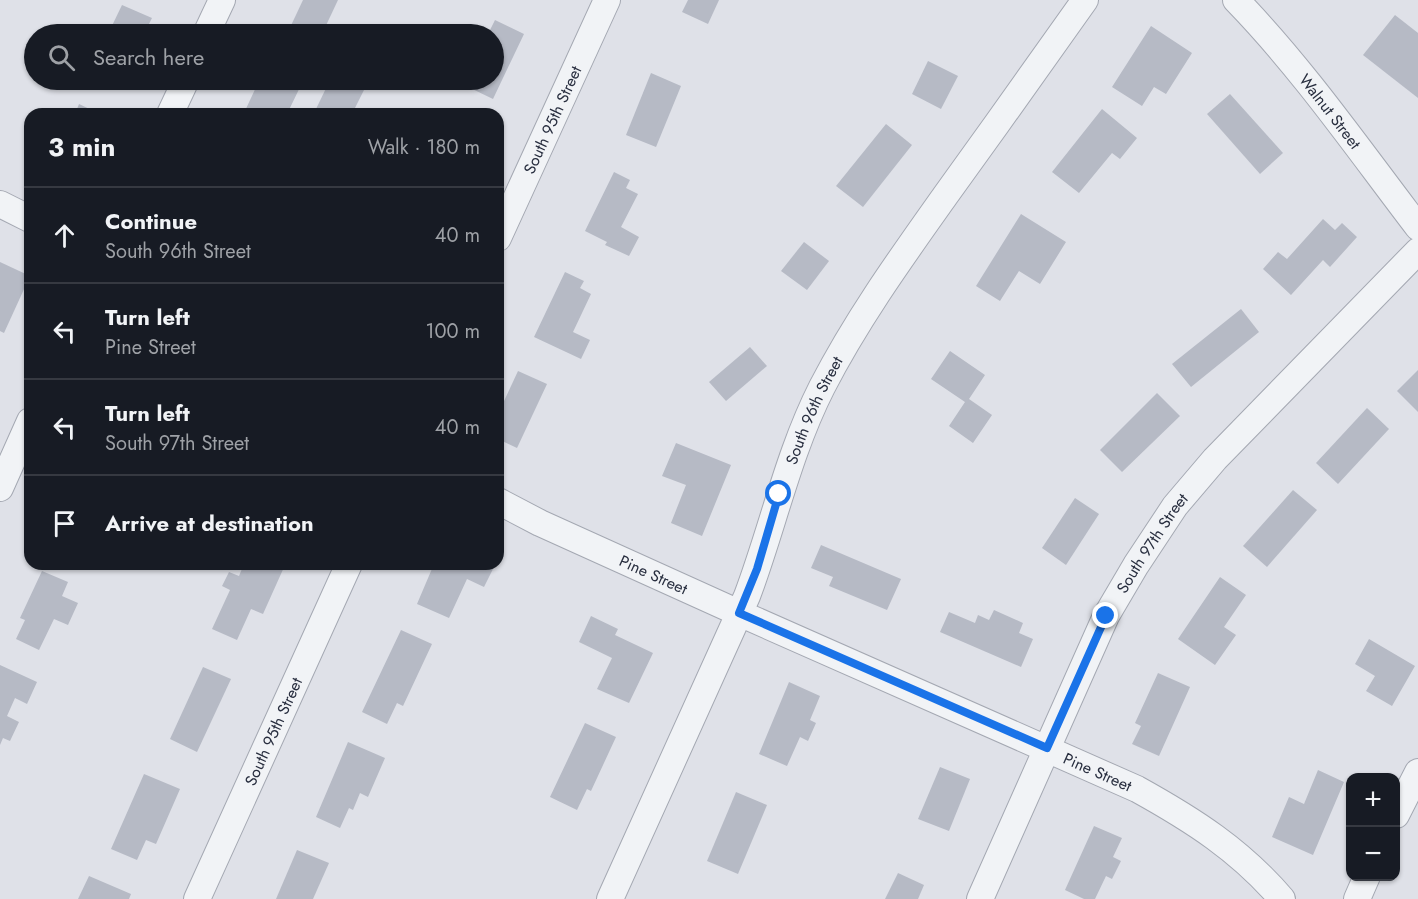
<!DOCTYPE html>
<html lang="en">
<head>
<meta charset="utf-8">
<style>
  body { margin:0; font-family:Jost,sans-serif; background:#20242c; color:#f1f3f6 }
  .controls { position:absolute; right:18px; bottom:18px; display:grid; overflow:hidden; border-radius:12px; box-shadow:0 2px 4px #0004 }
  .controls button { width:54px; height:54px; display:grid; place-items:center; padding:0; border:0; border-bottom:2px solid #363941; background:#171b24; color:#f1f3f6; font:30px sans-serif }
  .stop { position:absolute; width:18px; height:18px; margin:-14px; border:4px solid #1a73e8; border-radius:50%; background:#fff }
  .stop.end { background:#1a73e8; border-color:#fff; box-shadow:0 2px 6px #0008 }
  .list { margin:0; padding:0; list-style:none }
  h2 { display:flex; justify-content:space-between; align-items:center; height:78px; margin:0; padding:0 24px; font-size:26px }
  h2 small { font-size:20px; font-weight:400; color:#9ea1a6 }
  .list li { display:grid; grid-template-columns:39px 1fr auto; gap:18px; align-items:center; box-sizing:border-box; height:96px; padding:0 24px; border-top:2px solid #363941 }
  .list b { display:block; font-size:22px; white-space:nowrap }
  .list p { margin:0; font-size:20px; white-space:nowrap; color:#9ea1a6 }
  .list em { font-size:20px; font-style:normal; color:#9ea1a6 }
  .icon { flex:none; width:33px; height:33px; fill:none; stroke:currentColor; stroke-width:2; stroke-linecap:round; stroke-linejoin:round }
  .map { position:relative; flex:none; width:1418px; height:899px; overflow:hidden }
  .search { position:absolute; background:#171b24; box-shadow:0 2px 4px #0004; left:24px; top:24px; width:480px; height:66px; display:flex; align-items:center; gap:15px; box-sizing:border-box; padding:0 21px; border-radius:33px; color:#9ea1a6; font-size:22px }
  .panel { position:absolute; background:#171b24; box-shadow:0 2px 4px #0004; left:24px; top:108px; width:480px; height:462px; border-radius:18px }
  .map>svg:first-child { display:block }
</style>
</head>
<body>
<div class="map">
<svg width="1418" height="899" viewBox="0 0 1418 899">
  <rect width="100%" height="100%" fill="#dfe1e8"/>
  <g fill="#b6bac5">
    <polygon points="303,0 338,0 322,34 287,34"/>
    <polygon points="688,0 719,0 708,24 682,12"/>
    <polygon points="122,5 152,18 144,34 108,34"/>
    <polygon points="1395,15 1418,33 1418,98 1363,55"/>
    <polygon points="495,20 524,34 493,99 464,85 466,80 494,80 494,34 488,34"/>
    <polygon points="1151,26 1192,53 1166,94 1154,87 1142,106 1112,87"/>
    <polygon points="928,61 958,76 941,109 912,94"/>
    <polygon points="651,73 681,86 656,147 626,135"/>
    <polygon points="270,80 299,80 303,81 287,114 244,113 258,83 267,87"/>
    <polygon points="330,80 343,80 364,90 352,114 327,114 316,109"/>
    <polygon points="1230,94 1283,153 1260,174 1207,114"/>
    <polygon points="79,104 100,114 75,114"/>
    <polygon points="1102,109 1137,138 1120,159 1112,153 1079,193 1052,172"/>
    <polygon points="886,124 912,145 863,207 836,186"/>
    <polygon points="614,172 630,180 626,188 638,194 621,227 639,237 629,256 605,245 607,242 585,231"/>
    <polygon points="1021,214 1066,242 1040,284 1019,271 1000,301 976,286"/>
    <polygon points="1323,219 1335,230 1342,223 1357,237 1330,267 1323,260 1291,295 1263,269 1278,252 1287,259"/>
    <polygon points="804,242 829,261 807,290 781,271"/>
    <polygon points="0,262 30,276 4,333 0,331"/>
    <polygon points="565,272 584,281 580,288 591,294 573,332 590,340 581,359 534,337"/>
    <polygon points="1241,309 1259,332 1191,387 1172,364"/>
    <polygon points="750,347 767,366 726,401 709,382"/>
    <polygon points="950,351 985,375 969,399 992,415 973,443 949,426 965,402 931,379"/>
    <polygon points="1418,370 1418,412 1397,391"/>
    <polygon points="518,371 547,384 517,448 498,439 498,414"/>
    <polygon points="1157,393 1180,416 1122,472 1100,450"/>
    <polygon points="1367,408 1389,429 1338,484 1316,463"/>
    <polygon points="676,443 731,465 702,536 671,523 686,485 662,476"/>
    <polygon points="1293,490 1317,510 1267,567 1243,546"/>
    <polygon points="1075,498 1099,514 1066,565 1042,548"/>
    <polygon points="821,545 901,579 887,610 829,586 833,577 811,568"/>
    <polygon points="244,564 282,564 285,565 263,614 251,609 237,640 212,629 230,590 222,586 229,572 239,576"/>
    <polygon points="434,564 493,564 495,565 484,587 467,579 449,618 417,604"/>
    <polygon points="42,571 68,582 62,596 78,603 68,625 54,619 39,650 16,639 25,620 20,618"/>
    <polygon points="1220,577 1246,595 1224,627 1236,635 1215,665 1178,639"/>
    <polygon points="994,610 1023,623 1019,633 1033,639 1021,667 940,632 949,612 975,623 978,615 989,620"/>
    <polygon points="591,616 618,629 615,635 653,653 629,703 597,689 612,658 579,642"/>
    <polygon points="401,630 432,644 403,706 397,703 387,724 362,712"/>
    <polygon points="1369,639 1415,666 1392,706 1366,691 1375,676 1355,664"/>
    <polygon points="0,665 37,682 27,704 15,698 7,716 19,722 10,741 3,738 0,745"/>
    <polygon points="203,667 231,679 197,752 170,739"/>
    <polygon points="1158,673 1190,687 1159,756 1132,744 1141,726 1135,723"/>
    <polygon points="789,682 820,696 810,720 816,723 808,741 800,737 787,766 759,754"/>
    <polygon points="585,723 616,737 591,791 587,789 577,810 550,797"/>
    <polygon points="348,742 385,758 368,797 360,793 353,810 349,808 340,828 316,817"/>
    <polygon points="940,767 970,779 949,831 918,819"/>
    <polygon points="1318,770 1344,782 1313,855 1272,837 1289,797 1304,804"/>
    <polygon points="144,774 180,789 156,844 146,840 137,860 111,849"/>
    <polygon points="736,792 767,805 738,874 707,861"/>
    <polygon points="1094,826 1122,838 1113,857 1121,861 1112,879 1106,876 1095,899 1084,899 1065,890"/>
    <polygon points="297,850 329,863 313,899 276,899"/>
    <polygon points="898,873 924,885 918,899 885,899"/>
    <polygon points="89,876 131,894 129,899 78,899"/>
  </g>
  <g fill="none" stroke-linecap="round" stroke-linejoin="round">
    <defs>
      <g id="street">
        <path id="s1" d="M1236,0c67,69 123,150 182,227"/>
        <polyline points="206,34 222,0"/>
        <polyline points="170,114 186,80"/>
        <polyline points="0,204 30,219"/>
        <path id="s2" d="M498,238l109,-238"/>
        <polyline points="0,488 30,421"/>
        <path id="s3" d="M498,501l42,22 199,90 398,176c56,31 103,61 145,110"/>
        <polyline points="1396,815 1418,772"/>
        <path id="s4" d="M197,899l152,-335"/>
        <path id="s5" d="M610,899l137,-303c26,-69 41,-142 75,-209 35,-68 79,-129 123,-191 47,-65 94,-131 140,-196"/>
        <path id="s6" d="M980,899l126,-283 30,-51 39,-59 40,-47 203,-208"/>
        <polyline points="1357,899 1367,876"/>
      </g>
    </defs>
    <use href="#street" stroke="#a4a8b2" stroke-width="28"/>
    <use href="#street" stroke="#f1f3f6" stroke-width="26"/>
  </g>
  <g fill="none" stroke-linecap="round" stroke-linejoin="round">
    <polyline stroke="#1a73e8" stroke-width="8" points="779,494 757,569 739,613 1047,748 1106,616"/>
  </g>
  <g text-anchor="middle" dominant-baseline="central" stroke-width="4.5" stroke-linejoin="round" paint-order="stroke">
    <g font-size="16" fill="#282e3f" stroke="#eef0f6">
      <text stroke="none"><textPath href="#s1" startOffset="146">Walnut Street</textPath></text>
      <text stroke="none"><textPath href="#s2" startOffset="130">South 95th Street</textPath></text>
      <text stroke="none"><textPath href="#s5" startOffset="530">South 96th Street</textPath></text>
      <text stroke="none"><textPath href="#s6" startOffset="396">South 97th Street</textPath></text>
      <text stroke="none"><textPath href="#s3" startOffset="172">Pine Street</textPath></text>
      <text stroke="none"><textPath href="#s4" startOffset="184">South 95th Street</textPath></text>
      <text stroke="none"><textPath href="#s3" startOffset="658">Pine Street</textPath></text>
    </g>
  </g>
</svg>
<div class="controls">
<button>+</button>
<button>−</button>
</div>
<div class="stop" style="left:779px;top:494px"></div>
<div class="stop end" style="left:1106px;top:616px"></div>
<div class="search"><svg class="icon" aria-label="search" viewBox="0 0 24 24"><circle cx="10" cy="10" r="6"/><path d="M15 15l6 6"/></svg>Search here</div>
<section class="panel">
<h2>3 min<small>Walk · 180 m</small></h2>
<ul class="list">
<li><svg class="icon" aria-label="ahead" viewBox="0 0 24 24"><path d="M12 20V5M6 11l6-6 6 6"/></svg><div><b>Continue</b><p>South 96th Street</p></div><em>40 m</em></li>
<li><svg class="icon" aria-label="left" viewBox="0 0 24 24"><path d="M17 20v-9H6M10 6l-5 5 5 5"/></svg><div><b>Turn left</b><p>Pine Street</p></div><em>100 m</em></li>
<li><svg class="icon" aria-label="left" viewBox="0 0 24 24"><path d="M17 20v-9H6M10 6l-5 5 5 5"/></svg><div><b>Turn left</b><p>South 97th Street</p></div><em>40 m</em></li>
<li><svg class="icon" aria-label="arrive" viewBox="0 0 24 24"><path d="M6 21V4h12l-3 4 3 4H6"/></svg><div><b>Arrive at destination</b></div></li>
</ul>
</section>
</div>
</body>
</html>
